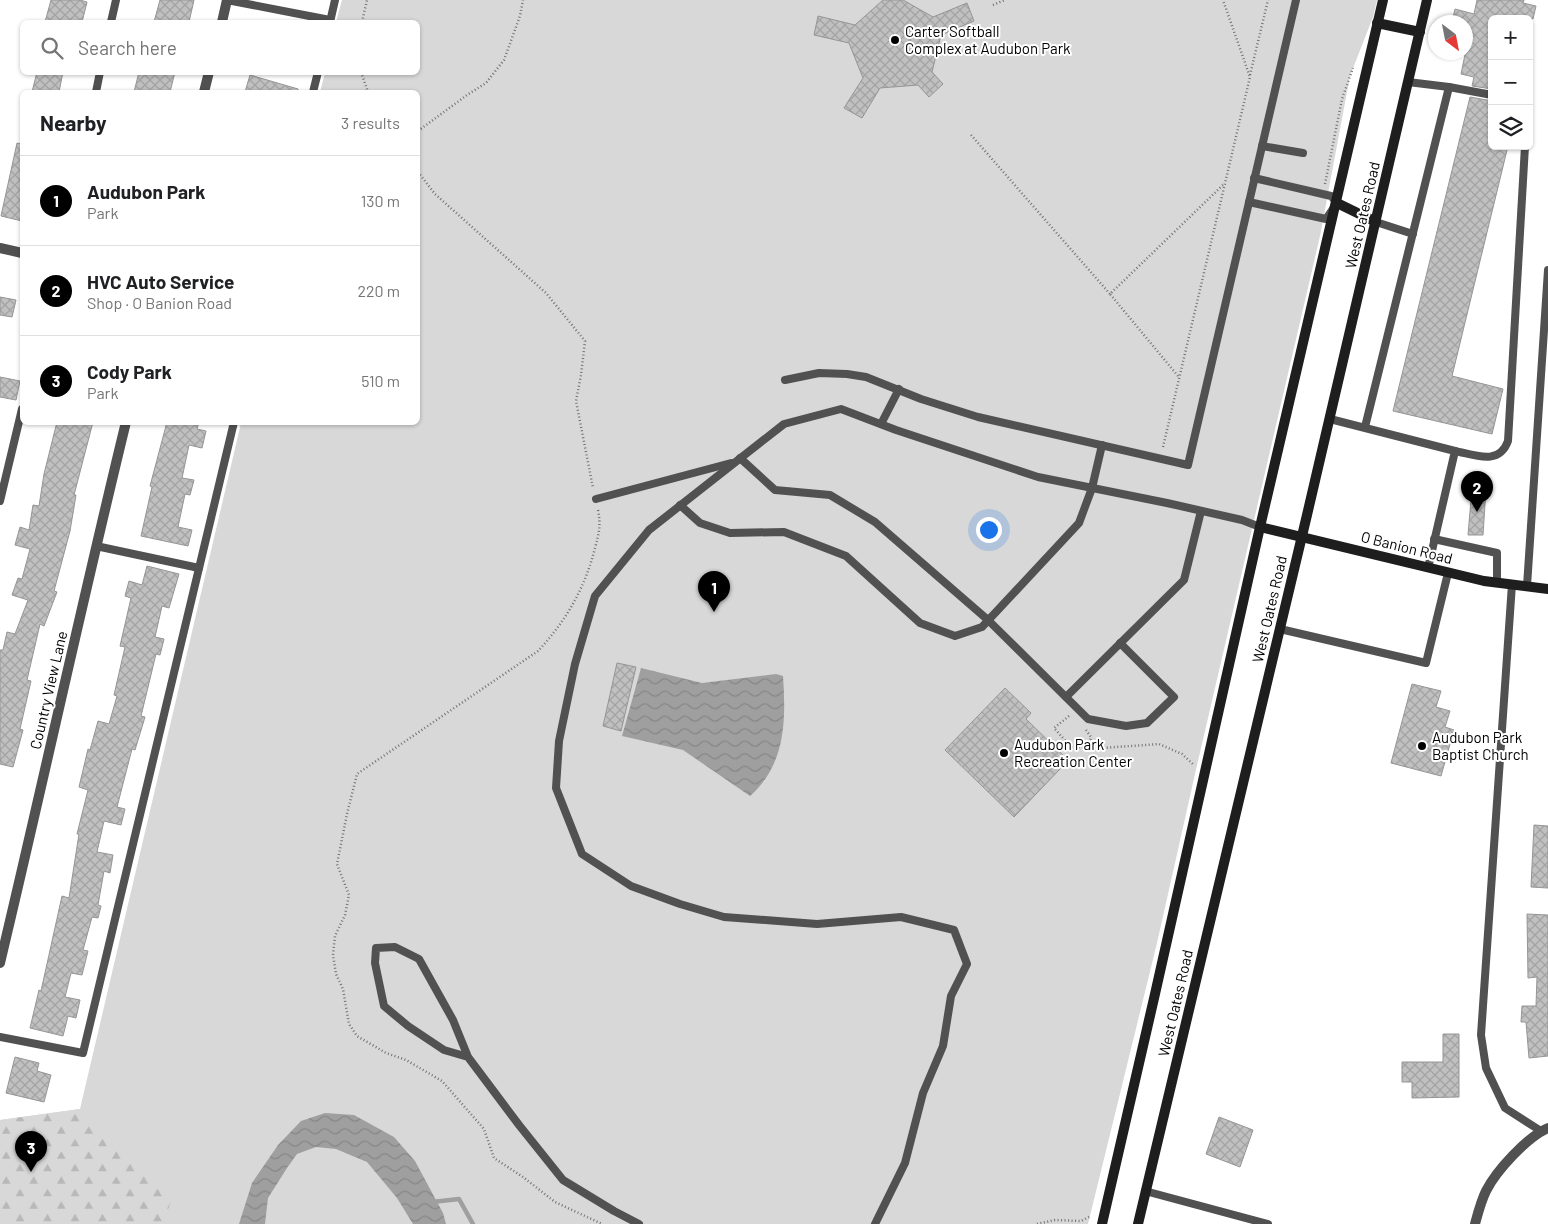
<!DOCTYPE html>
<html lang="en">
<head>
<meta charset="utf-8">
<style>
  body { margin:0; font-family:Barlow,sans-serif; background:#f2f2f2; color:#202124 }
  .controls { position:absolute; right:15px; top:15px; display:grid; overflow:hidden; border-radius:8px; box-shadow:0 1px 4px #0004 }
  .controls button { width:45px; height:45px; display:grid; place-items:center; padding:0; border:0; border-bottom:1px solid #e0e0e0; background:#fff; color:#202124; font:25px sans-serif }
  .compass { position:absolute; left:1428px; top:15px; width:45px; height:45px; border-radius:50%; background:#fff; box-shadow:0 1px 4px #0004; rotate:148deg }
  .you { position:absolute; left:988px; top:529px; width:18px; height:18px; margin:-12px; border:4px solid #fff; border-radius:50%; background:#1a73e8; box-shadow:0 0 0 8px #1a73e833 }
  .badge { display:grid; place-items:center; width:32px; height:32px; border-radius:50%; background:#000; color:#fff; font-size:16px; font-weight:700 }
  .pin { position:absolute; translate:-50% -41px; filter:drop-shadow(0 1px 2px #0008) }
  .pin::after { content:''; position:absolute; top:26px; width:18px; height:15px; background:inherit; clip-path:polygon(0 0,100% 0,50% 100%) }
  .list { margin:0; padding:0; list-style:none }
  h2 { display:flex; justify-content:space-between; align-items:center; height:65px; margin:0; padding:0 20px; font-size:21px }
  h2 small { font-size:16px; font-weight:400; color:#757577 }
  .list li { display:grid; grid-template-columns:32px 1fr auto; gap:15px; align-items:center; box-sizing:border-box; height:90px; padding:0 20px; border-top:1px solid #e0e0e0 }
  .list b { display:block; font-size:19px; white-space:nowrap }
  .list p { margin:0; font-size:16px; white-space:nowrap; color:#757577 }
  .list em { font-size:16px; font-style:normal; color:#757577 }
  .icon { flex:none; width:28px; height:28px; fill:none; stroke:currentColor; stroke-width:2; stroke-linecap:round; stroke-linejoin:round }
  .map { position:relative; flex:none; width:1548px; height:1224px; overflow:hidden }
  .search { position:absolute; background:#fff; box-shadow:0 1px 4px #0004; left:20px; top:20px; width:400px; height:55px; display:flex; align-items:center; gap:12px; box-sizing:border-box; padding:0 18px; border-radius:8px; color:#757577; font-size:19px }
  .panel { position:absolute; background:#fff; box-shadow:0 1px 4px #0004; left:20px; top:90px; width:400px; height:335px; border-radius:8px }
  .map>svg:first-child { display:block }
</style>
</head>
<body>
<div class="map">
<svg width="1548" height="1224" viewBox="0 0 1548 1224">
  <defs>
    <pattern id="forest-firs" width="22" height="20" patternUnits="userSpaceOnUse" patternTransform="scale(1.25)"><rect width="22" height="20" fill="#d8d8d8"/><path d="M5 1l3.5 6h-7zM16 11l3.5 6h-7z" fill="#b8b8b8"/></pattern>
    <pattern id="water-waves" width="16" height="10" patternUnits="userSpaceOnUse" patternTransform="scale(1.25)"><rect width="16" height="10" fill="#9f9f9f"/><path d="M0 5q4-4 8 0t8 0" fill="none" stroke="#878787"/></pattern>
    <pattern id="building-cross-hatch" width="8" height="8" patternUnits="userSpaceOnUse" patternTransform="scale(1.25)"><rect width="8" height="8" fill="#c0c0c0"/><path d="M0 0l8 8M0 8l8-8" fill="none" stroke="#a3a3a3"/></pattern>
  </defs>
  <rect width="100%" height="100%" fill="#fff"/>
  <polygon fill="#d8d8d8" points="342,0 1377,0 1373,17 1350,76 1320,236 1195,774 1157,943 1088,1224 0,1224 0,1120 80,1109 241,423 418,422 418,92 320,92 325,73 418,72 418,22 336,22"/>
  <polygon fill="url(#forest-firs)" points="80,1109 173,1196 163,1224 0,1224 0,1120"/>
  <g fill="url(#water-waves)">
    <path d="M641,668l61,15 74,-9 7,2c3,44 3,88 -33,120l-67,-46 -61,-14z"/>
    <polygon points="325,1113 354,1115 394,1137 415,1161 443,1213 446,1224 413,1224 397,1198 367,1162 336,1149 316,1147 297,1154 287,1168 268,1198 265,1224 239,1224 252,1183 278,1145 301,1121"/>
  </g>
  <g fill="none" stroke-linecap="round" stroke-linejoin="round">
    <polyline stroke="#9f9f9f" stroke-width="4.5" points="432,1202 459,1199 473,1224"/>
  </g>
  <g fill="url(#building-cross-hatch)" stroke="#959595">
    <polygon points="51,0 80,0 87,2 82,22 45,22"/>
    <polygon points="160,0 194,0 189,22 154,22"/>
    <polygon points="883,0 903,0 933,17 967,3 974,21 941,35 932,72 943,84 929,97 918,85 880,88 862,118 844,108 863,78 849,43 814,35 818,16 855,25"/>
    <polygon points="1477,0 1524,0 1523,3 1536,6 1533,19 1492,19 1492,89 1472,86 1474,77 1461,74 1470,30 1466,29 1466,22 1452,22 1455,9 1474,14"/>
    <polygon points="37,72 63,72 59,92 32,92"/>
    <polygon points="139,72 175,72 170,92 134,92"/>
    <polygon points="250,75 298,89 298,92 245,92"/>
    <polygon points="1470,97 1492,101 1492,146 1508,146 1452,376 1503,389 1492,434 1393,411"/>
    <polygon points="17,143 22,144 22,221 1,216"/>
    <polygon points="0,297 16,300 12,317 0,315"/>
    <polygon points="0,377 20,381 16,400 0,397"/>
    <polygon points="57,422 93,422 74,495 76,495 70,531 54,591 57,592 44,626 40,624 27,680 31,681 20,729 23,730 13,767 0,764 0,650 3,650 7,632 15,634 28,600 12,595 18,578 22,579 30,549 15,545 20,527 29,530 33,505 39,506 44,474"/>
    <polygon points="167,422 199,422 197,429 206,431 202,448 189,445 182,478 194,480 190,495 185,494 178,527 192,530 188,546 141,536 152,487 150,486"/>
    <polygon points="1472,488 1486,489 1483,535 1468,535"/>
    <polygon points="147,566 179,574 169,608 162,606 155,637 164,639 160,655 156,654 141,716 145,717 135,750 132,749 117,807 125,809 121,825 104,821 97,852 113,855 110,873 104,871 98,905 101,906 98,918 92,917 83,950 88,951 82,975 71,973 65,997 80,1000 76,1018 68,1016 63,1036 30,1028 39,990 41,991 62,896 69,898 79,834 77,834 88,790 79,787 88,749 90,750 98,721 109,724 117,696 114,695 125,647 120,646 131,598 125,596 129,581 142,585"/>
    <polygon points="617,663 636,667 621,731 603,726"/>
    <polygon points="1412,684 1441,691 1436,707 1450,711 1445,727 1454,730 1441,776 1391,763"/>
    <polygon points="1005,688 1031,713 1026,719 1063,755 1055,763 1061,768 1014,817 945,750"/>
    <polygon points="1534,825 1548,826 1548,888 1531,887"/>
    <polygon points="1527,914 1548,915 1548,1056 1529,1058 1526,1022 1521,1022 1522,1006 1536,1006 1537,977 1528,978"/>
    <polygon points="1443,1034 1459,1034 1459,1097 1412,1098 1412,1082 1402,1082 1402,1062 1443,1062"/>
    <polygon points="15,1057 39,1063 37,1071 51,1075 44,1102 6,1093"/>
    <polygon points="1219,1117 1253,1130 1240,1167 1206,1154"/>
  </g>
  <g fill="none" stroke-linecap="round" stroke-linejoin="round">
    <g stroke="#737373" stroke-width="2.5" stroke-dasharray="1 2.5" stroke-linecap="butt">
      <polyline points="993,5 1005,0"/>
      <polyline points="340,22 349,22"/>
      <polyline points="362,22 367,0"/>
      <polyline points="361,72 368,92"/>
      <polyline points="1250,75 1268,0"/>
      <polyline points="418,131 467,95 486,83 504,60 520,16 523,0"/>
      <polyline points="971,135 1110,294"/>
      <polyline points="418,172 435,194 546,293 585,341 581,375 576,401 593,488"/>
      <polyline points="1325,184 1342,99 1353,68"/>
      <polyline points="1178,376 1110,294 1224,184"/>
      <polyline points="1163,447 1250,77 1223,0"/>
      <path d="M598,510c3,16 1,23 -3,38 -10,40 -29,73 -57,103l-181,123 -10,40 -10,50 12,31 -4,20 -10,21 -2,19 3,19 7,15 6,35 8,12 29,17 20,7 36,21 42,48 10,29 29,19 32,25 47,22"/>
      <polyline points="1069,716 1054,728 1071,747 1102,748 1159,744 1182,754 1194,765"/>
      <polyline points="1086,730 1091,737 1089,747"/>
      <polyline points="1037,1224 1055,1220 1081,1221 1091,1216"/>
    </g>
    <g stroke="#515151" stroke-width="8">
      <polyline points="227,0 330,20"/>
      <polyline points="111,22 116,0"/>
      <polyline points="330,22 335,0"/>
      <polyline points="1449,87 1492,95"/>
      <polyline points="96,92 100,72"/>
      <polyline points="313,92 318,72"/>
      <polyline points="1262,146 1303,153"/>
      <polyline points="1249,202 1326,219 1337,203 1331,196 1254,178"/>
      <polyline points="1376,222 1413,234"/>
      <polyline points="785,380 819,373 847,374 866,377 921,399 978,417 1188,465 1296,0"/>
      <polyline points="1330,419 1455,451 1428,568"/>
      <polyline points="881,424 899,389"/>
      <polyline points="1365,427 1449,87 1408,82"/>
      <path d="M1455,451c20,4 44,15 53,-10l17,-295"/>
      <polyline points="740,458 775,490 830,495 875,522 988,620 1088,719 1126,726 1147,723 1174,697 1120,643"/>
      <polyline points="596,499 731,463"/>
      <polyline points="0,501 22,409"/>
      <polyline points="680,505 700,523 730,533 784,532 846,556 920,623 955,636 982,627 1079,523 1092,488 1102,445"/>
      <polyline points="1434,539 1497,553 1497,583"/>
      <polyline points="96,546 199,568"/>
      <polyline points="1512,584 1481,1035 1486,1068 1505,1108 1541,1131"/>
      <polyline points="1527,586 1548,270"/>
      <polyline points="1280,629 1426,663 1448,573"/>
      <polyline points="1066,697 1184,580 1201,511"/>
      <polyline points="0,1037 83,1053 234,422"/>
      <polyline points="468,1057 444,1050 408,1026 384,1006 375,963 376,948 395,947 419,959 453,1020 468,1057 519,1125 563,1180 614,1211 639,1224"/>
      <polyline points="1145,1191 1268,1224"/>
      <polyline points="875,1224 905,1163 923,1093 943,1046 951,996 967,964 954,930 901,917 817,924 724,917 680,904 631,886 582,854 556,788 559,741 575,664 595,596 649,530 784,424 841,409 896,430 1038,477 1167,503 1242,520 1260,527"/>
    </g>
    <g stroke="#515151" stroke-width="10">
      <polyline points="222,22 227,0"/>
      <polyline points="204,92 209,72"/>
      <polyline points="0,248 22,253"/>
      <path d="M0,963c43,-180 82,-361 126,-541"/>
      <path d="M1475,1224c3,-11 6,-23 11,-33 10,-20 41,-54 62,-63"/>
    </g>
    <g stroke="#1e1e1e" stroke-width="10">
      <polyline points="1377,23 1420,32"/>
      <polyline points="1337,203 1376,222"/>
      <polyline points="1260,527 1484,581 1548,589"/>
      <polyline points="1102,1224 1155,994 1260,527 1383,0"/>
      <polyline points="1138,1224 1307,515 1427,0"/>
    </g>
  </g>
  <g fill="#000" stroke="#fff" stroke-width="2">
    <circle cx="895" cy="40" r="5"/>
    <circle cx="1422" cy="746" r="5"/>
    <circle cx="1004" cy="753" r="5"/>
  </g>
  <g text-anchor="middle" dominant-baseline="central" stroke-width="4" stroke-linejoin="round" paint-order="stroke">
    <g font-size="15" fill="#000" stroke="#fff" text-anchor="start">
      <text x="905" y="31">Carter Softball<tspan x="905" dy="17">Complex at Audubon Park</tspan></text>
      <text x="1432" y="737">Audubon Park<tspan x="1432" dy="17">Baptist Church</tspan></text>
      <text x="1014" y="744">Audubon Park<tspan x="1014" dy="17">Recreation Center</tspan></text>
    </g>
    <g font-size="15" fill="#000" stroke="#fff">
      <text transform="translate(1362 215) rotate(-77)">West Oates Road</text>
      <text transform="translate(1407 547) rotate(14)">O Banion Road</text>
      <text transform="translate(1269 609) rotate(-77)">West Oates Road</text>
      <text transform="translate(48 690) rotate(-77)">Country View Lane</text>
      <text transform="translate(1175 1003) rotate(-77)">West Oates Road</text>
    </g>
  </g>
</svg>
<div class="controls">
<button>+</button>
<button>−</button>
<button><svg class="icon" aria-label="layers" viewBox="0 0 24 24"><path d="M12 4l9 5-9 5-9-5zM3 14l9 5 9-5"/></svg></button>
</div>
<svg class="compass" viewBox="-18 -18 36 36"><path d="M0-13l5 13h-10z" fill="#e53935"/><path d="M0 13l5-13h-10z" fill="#757577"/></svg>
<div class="you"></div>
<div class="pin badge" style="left:714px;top:612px">1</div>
<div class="pin badge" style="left:1477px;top:512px">2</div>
<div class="pin badge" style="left:31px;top:1172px">3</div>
<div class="search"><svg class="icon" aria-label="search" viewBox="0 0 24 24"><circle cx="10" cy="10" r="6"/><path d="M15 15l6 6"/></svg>Search here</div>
<section class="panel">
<h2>Nearby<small>3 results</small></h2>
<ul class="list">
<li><span class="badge">1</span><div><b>Audubon Park</b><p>Park</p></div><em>130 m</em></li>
<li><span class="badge">2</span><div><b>HVC Auto Service</b><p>Shop · O Banion Road</p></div><em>220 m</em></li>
<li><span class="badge">3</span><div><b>Cody Park</b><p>Park</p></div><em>510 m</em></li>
</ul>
</section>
</div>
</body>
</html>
